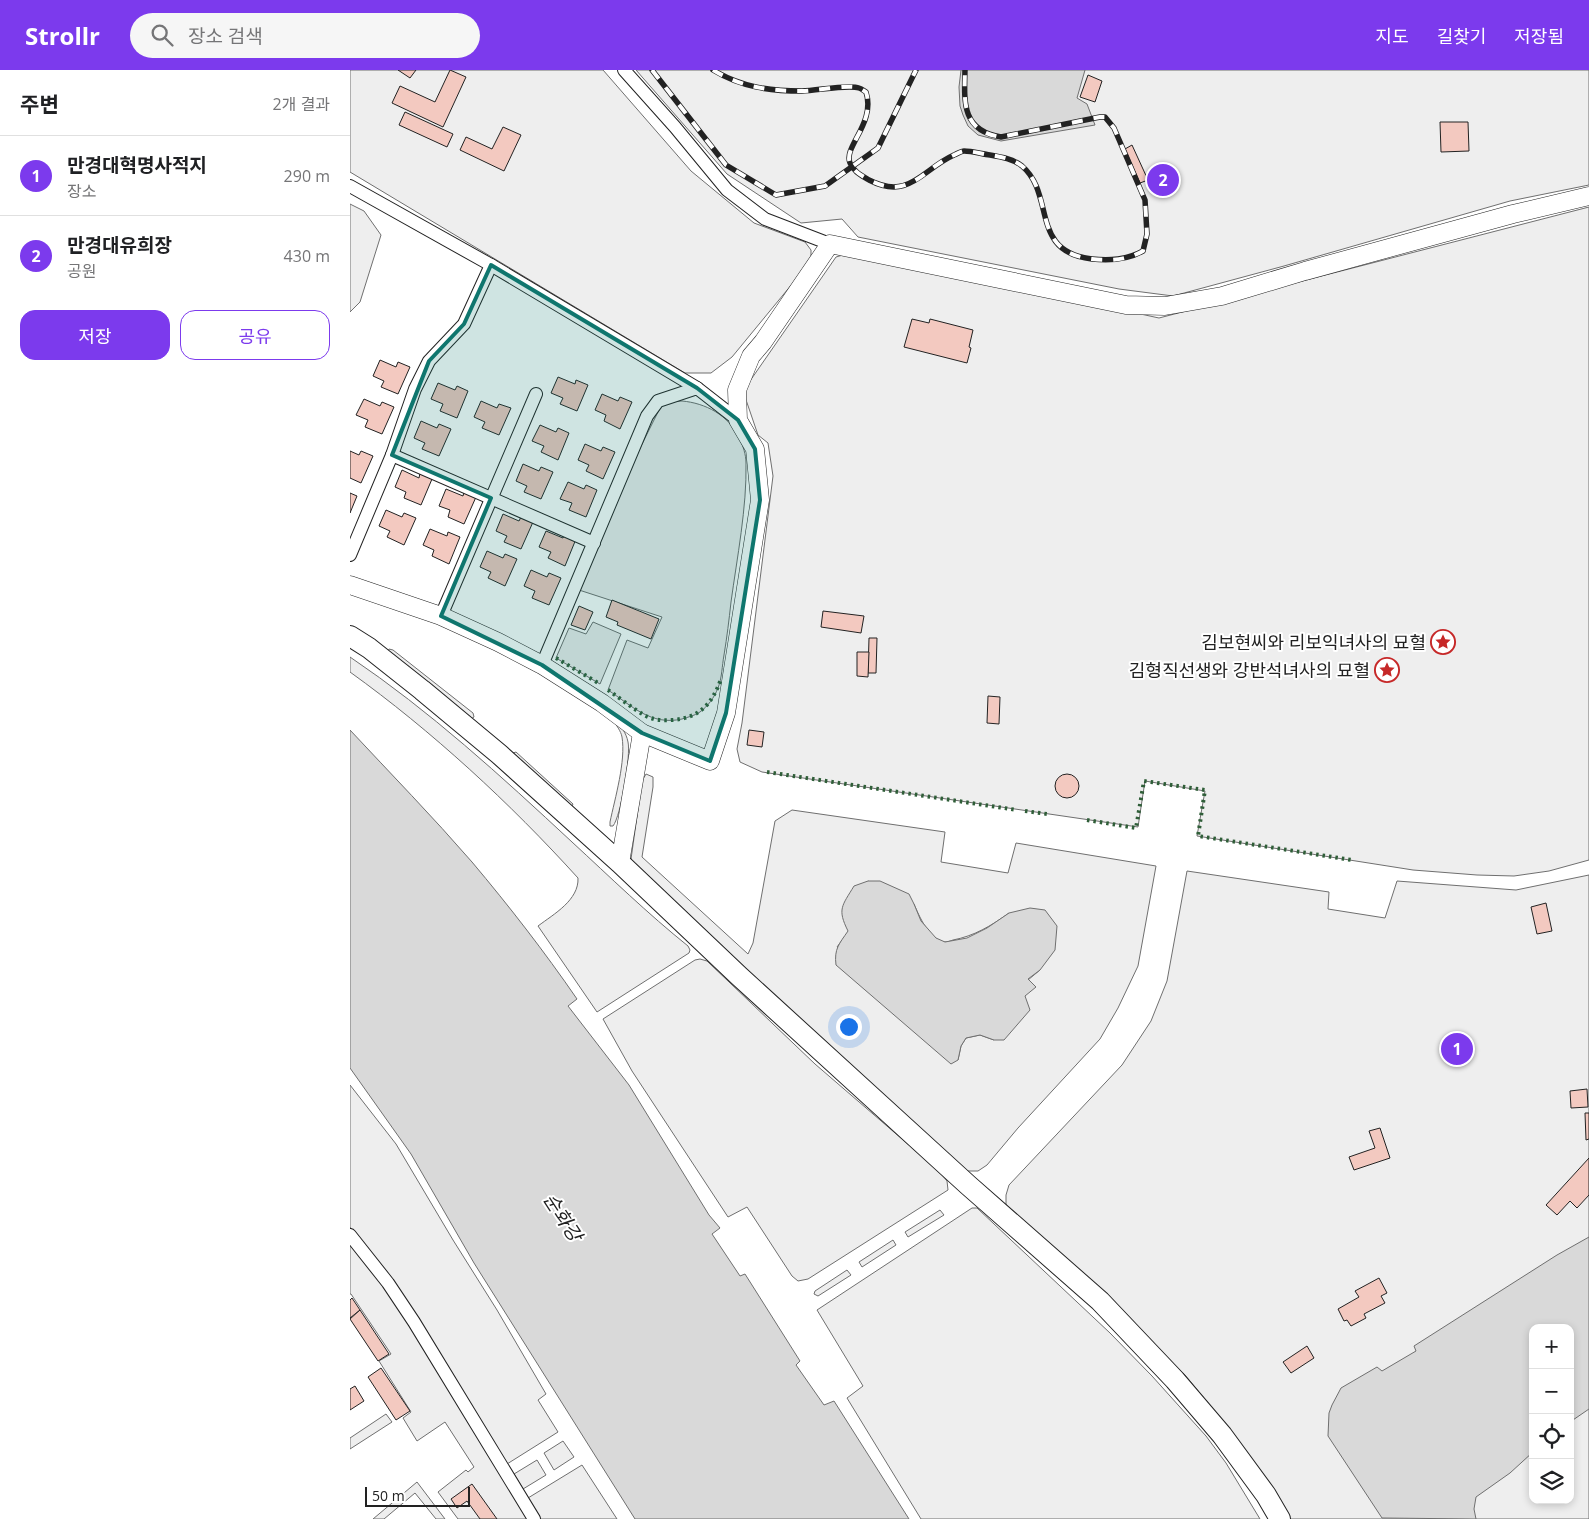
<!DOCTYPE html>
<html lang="ko">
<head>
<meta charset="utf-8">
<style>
  body { margin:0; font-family:"Open Sans","Noto Sans KR",sans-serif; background:#f6f6f6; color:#202124 }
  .controls { position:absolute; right:15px; bottom:15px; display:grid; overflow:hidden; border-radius:10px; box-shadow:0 2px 8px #0003 }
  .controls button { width:45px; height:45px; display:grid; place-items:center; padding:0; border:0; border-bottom:1px solid #e0e0e0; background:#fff; color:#202124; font:25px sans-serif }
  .scale { position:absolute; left:15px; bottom:12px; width:105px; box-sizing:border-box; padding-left:5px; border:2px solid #222; border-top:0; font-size:14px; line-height:18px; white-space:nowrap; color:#222; -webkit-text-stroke:4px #fff; paint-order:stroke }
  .you { position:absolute; left:498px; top:956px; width:18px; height:18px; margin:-12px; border:4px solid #fff; border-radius:50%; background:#1a73e8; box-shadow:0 0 0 8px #1a73e833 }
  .badge { display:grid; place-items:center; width:32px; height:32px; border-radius:50%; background:#7c3aed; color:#fff; font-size:16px; font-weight:700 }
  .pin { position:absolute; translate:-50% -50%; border:2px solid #fff; box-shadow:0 1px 5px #0006 }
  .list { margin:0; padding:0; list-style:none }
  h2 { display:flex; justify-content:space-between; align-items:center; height:65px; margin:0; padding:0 20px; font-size:21px }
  h2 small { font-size:16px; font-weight:400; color:#757577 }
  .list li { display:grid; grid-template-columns:32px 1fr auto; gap:15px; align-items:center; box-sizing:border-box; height:80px; padding:0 20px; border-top:1px solid #e0e0e0 }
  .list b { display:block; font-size:19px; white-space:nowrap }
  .list p { margin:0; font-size:16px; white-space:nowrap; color:#757577 }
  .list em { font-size:16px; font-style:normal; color:#757577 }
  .actions { display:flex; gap:10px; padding:15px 20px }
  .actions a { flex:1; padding:11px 0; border:1px solid #7c3aed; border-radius:15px; text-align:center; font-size:18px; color:#7c3aed }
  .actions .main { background:#7c3aed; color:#fff }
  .icon { flex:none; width:28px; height:28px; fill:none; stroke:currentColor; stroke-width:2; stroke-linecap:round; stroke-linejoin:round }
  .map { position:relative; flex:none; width:1239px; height:1449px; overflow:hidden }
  header { display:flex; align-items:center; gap:30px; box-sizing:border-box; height:70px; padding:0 25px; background:#7c3aed; color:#fff }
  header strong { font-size:24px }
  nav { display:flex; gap:28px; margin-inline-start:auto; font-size:18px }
  .search { width:350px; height:45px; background:#f6f6f6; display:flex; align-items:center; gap:12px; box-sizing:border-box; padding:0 18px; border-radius:28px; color:#757577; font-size:19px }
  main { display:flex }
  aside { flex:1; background:#fff }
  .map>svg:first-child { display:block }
</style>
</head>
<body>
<header>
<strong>Strollr</strong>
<div class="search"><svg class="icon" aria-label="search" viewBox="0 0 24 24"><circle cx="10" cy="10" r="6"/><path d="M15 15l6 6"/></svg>장소 검색</div>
<nav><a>지도</a><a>길찾기</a><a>저장됨</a></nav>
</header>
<main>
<aside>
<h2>주변<small>2개 결과</small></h2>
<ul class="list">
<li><span class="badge">1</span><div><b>만경대혁명사적지</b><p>장소</p></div><em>290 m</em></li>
<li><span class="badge">2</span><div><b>만경대유희장</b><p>공원</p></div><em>430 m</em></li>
</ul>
<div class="actions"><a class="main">저장</a><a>공유</a></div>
</aside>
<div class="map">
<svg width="1239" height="1449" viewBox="0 0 1239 1449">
  <rect width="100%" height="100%" fill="#fff"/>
  <g fill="#eee" stroke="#6f6f6f" fill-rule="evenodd">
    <polygon points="0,0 253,0 341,101 404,153 455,172 461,180 461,191 382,287 361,303 335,303 0,102"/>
    <polygon points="286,0 1239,0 1239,115 1160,131 934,196 823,226 769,219 508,167 492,149 451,153 377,104"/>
    <polygon points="0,134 14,141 31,165 10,232 0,242"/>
    <polygon points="1239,137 1239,790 1199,801 1164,806 1127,805 1063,800 847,766 855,721 795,711 788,757 412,702 390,692 387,679 392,653 423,406 418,373 408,365 393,321 486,187 503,182 809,248"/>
    <path d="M332,331c23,2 47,14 57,37 4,7 7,17 7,25 1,44 -9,95 -15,139 -2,18 -4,35 -7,53 -2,11 -2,23 -6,33 -4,10 -10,18 -18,24 -6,4 -12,5 -18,7 -31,7 -50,-13 -74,-29l19,-50 21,8 14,-31 -83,-27 55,-130 26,-52 8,-6z"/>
    <polygon points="243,552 271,564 250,614 206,588 219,558 236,564"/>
    <polygon points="39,579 43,580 123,643 124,647 121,649 38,581"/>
    <path d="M0,587c80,54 151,119 222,185 38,35 76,72 116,104l2,4 -1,3 -92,59 -59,-86c16,-12 41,-26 40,-48 -68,-75 -146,-147 -228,-206z"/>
    <path d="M263,650c8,6 13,12 15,22 3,13 -7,74 -15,84h-3v-4c5,-24 16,-61 12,-85 -1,-6 -6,-12 -9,-17z"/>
    <polygon points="166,682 223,734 222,736 163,685 163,683"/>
    <path d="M296,704l7,3v10l-11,70 106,97 5,-11 22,-122 17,-11 153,22 -4,30 67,11 8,-30 140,23 -18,100 -20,42 -18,31 -82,89 -31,37 -9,6h-10l-5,-2 -329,-302 -3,-8 11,-78zM518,811l46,23c5,12 16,37 31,38 3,0 5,-1 8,-2 21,-4 38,-14 56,-27l31,57 -12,10 -3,16 -31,44 -14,-5 -14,3 -5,8 -3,14 -121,-113 12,-16z"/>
    <path d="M837,801l142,21 -1,17 57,9 12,-37 119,9 73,-15v644h-300l-58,-88 -46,-56 -179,-170v-10l3,-10 113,-120 29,-44 16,-40zM1183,1258h37v172h-37z"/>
    <polygon points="350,889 357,891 465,994 588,1100 597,1111 598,1120 458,1209 448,1211 442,1206 397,1137 378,1147 282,1001 253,949 345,890"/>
    <polygon points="0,1015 46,1074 103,1170 147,1240 196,1324 188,1330 208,1362 157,1394 29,1193 0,1157"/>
    <polygon points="622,1138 627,1138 760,1263 802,1306 856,1366 876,1393 910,1449 571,1449 497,1328 513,1316 467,1240"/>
    <polygon points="590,1140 594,1145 558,1167 555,1162"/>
    <polygon points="543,1170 546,1175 512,1197 509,1192"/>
    <polygon points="0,1171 63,1258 178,1449 108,1449 88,1422 116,1400 118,1402 124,1397 95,1352 67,1371 53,1348 61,1342 29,1291 41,1284 1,1224 0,1224"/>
    <polygon points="497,1200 501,1205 468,1226 464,1224 465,1221"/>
    <polygon points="36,1344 42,1352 0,1379 0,1368"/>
    <polygon points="213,1371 224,1387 204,1400 194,1383"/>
    <polygon points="187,1390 196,1405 173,1419 164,1404"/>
    <polygon points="232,1395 267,1449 190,1449 178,1428"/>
    <polygon points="67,1412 95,1449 86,1449 65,1423 34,1449 23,1449"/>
  </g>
  <g fill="#d9d9d9" stroke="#6f6f6f">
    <polygon points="611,0 735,0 727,28 737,34 745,55 651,71 628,65 618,56 613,45 610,36 609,17"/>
    <path d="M0,660c41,44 83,87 122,132 37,44 72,89 105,137l-9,7 61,79 80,130 11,13 -8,6 28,42 5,-2 55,87 -4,4 28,40 10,-4 75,118h-274l-161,-256 -63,-109 -61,-86z"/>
    <path d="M518,811h12l29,13 5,10 7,17 15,17 9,4 22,-4 20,-10 22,-15 21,-5 15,2 12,16 -2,24 -15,20 -12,9 8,8 -11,9 5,14 -26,30h-10l-14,-5 -14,3 -5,8 -3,14 -7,4 -115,-99c-2,-16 3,-21 12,-34 -11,-22 -6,-25 6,-45z"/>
    <polygon points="1239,1167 1239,1339 1220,1352 1220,1258 1183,1258 1183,1382 1160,1403 1126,1427 1124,1439 1126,1449 1032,1448 978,1366 979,1343 982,1335 991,1318 1027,1297 1032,1301 1066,1281 1064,1276 1207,1185"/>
  </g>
  <g fill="#f3c9c0" stroke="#222">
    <polygon points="48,0 66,0 60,8"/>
    <polygon points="100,0 116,7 93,57 42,33 50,16 85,32"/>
    <polygon points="738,5 752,11 745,32 730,27"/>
    <polygon points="55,42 103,64 97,77 49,55"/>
    <polygon points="1090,52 1118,52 1119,81 1091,82"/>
    <polygon points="153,57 171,65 154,101 110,80 116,67 142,79"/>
    <polygon points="782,75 798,110 790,113 775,79"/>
    <polygon points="562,249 579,253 580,249 623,260 619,277 621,278 617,293 554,277"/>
    <polygon points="30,290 46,297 48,292 60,297 48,324 31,317 34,311 23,306"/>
    <polygon points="208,307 225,314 226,310 238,315 227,341 210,334 213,328 201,323"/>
    <polygon points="88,313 105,320 107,316 118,321 107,348 90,341 93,334 81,329"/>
    <polygon points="252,324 268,331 270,327 282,332 270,359 254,351 256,345 245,340"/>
    <polygon points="14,329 30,336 32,332 44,337 32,364 15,357 18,350 6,345"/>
    <polygon points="131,331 147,338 149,334 161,338 149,365 132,358 135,352 124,347"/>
    <polygon points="71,351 87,358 89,354 101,359 89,386 72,379 75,373 64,368"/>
    <polygon points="190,355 206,362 208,358 219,363 208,390 191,382 194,376 182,371"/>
    <polygon points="235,374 251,381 253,377 265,382 253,409 236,401 239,395 228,390"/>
    <polygon points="0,381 9,385 11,381 23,386 11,413 0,408"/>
    <polygon points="173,394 189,401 191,397 203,402 191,429 174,422 177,416 166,411"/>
    <polygon points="52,400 69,408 70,403 82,409 71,435 54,428 56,422 45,417"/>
    <polygon points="218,412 234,419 236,415 247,420 236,447 219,440 222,433 210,429"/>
    <polygon points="96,419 113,426 114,422 126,427 114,454 98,447 100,440 89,436"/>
    <polygon points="0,423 7,426 0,443"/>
    <polygon points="36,440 52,447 54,443 66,448 54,475 37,467 40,461 29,456"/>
    <polygon points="153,444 169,451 171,447 183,452 171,479 154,472 157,466 146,461"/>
    <polygon points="80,459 97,466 98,462 110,467 99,494 82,486 84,480 73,475"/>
    <polygon points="196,461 213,468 215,464 226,469 215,496 198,488 201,482 189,477"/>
    <polygon points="137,481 153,488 155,484 167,489 155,516 138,508 141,502 130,497"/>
    <polygon points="181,500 197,507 199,503 211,508 199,535 182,528 185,521 174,516"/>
    <polygon points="262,530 309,549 301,569 267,555 268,552 256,547"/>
    <polygon points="229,536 243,542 235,560 221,555"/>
    <polygon points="473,541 514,546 511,563 471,557"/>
    <polygon points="519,568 527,568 526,603 518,603"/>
    <polygon points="507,582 519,582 518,607 507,606"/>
    <polygon points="638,626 650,627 649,654 637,653"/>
    <polygon points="399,660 414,662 412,677 397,675"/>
    <circle cx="717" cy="716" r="12"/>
    <polygon points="1196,833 1202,861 1187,864 1181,837"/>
    <polygon points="1237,1019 1238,1037 1221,1038 1220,1021"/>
    <polygon points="1235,1043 1239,1043 1239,1069 1236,1070"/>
    <polygon points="1030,1058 1040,1088 1004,1100 999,1087 1025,1078 1019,1061"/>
    <polygon points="1239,1088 1239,1125 1227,1138 1220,1131 1207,1145 1196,1135"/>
    <polygon points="1029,1208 1037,1223 1031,1226 1035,1233 1014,1244 1016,1248 1001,1256 997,1250 994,1251 988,1239 1009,1227 1005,1221"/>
    <polygon points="2,1228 10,1240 0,1248 0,1230"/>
    <polygon points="10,1240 39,1284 28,1291 0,1249"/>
    <polygon points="957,1276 964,1288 941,1303 933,1292"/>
    <polygon points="31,1298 60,1341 46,1350 18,1307"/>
    <polygon points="5,1316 14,1331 0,1340 0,1319"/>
    <polygon points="122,1414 147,1449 130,1449 117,1431 107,1438 101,1429"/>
  </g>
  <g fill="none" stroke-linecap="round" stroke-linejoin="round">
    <defs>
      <g id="street">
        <polyline points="274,0 325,57 377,120 415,149 480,174"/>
        <polyline points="0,116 141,195 347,318"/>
        <polyline points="42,385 244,473"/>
        <polyline points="0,485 42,385 65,319 79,291 114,254 141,195"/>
        <polyline points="91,546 186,324"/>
        <polyline points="192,595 297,346 308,331 347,318 388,350"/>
        <polyline points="0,1165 38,1213 64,1252 184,1449"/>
      </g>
      <g id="secondary">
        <polyline points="0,515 91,546 148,572 192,595 252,633 292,663 360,691 376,643 410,430 405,379 388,350 387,320 401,286 413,272 480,174 776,235 815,236 872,226 955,201 1163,144 1239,126"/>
        <polyline points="270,793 292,663"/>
      </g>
      <polyline id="primary" points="0,566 19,578 72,620 149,684 270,793 389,906 618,1115 750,1231 825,1310 872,1365 916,1425 930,1449"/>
    </defs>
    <use href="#street" stroke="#222" stroke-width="14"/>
    <use href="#secondary" stroke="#222" stroke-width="19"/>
    <use href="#primary" stroke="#222" stroke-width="22"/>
    <use href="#street" stroke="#fff" stroke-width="12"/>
    <use href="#secondary" stroke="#fff" stroke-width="18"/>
    <use href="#primary" stroke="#fff" stroke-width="20"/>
    <defs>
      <g id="rail">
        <polyline points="302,0 376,95 426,125 475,116 528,78 566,0"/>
        <path d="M363,0c28,17 56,21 89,21 14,0 46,-7 57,-3 3,1 5,3 7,4 10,31 -23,55 -16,71 4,9 11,12 19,17 41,21 53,-11 85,-25 3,-1 7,-4 10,-4 8,0 18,3 26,4 12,2 23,4 32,11 34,29 7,86 70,93 18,2 35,1 51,-8l4,-17 -2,-34 -31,-72 -9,-11h-5l-99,20c-39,-6 -37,-34 -36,-67"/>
      </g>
    </defs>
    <use href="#rail" stroke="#222" stroke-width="5.5"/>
    <use href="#rail" stroke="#fff" stroke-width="4" stroke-dasharray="11" stroke-linecap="butt"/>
    <g stroke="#2f5e38" stroke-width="4" stroke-dasharray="2.5 4" stroke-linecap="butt">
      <polyline points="206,588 250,614"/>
      <path d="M258,620c12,8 25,19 38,26 8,4 17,5 26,4 28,-2 40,-16 49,-41"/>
      <polyline points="417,702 667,740"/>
      <polyline points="675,741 697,744"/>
      <polyline points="737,750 786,758 794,711 855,720 848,766 1002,790"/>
    </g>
  </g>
  <path fill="#0f766e" fill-opacity="0.2" stroke="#0f766e" stroke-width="4" stroke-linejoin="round" d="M141,195l206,123 41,32 17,29 5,51 -34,213 -16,48 -68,-28 -100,-68 -101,-49 50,-118 -99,-43 37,-94 35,-37z"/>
  <defs>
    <symbol id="sight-ring" viewBox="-11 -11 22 22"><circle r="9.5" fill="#fff" stroke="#c62828" stroke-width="1.5"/><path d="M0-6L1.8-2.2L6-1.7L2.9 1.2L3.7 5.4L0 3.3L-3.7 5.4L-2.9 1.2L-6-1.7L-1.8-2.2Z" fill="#c62828"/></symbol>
  </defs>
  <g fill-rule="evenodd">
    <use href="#sight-ring" x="1079" y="558" width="28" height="28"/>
    <use href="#sight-ring" x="1023" y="586" width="28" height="28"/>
  </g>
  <g text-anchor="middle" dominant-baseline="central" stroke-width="4" stroke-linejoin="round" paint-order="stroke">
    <g font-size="18" fill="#222" stroke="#fff" text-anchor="end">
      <text x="1076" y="572">김보현씨와 리보익녀사의 묘혈</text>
      <text x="1020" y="600">김형직선생와 강반석녀사의 묘혈</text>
    </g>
    <g font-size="19" font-style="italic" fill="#222" stroke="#fff">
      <text transform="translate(213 1147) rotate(57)">순화강</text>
    </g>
  </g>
</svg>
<div class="controls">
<button>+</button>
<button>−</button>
<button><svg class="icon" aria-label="locate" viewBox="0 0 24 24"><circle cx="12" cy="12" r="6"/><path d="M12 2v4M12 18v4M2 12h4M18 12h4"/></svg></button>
<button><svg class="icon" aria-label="layers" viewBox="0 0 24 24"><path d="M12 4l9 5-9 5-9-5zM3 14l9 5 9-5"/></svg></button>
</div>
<div class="scale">50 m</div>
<div class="you"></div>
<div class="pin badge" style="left:1107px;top:979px">1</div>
<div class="pin badge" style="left:813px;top:110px">2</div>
</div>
</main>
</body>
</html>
